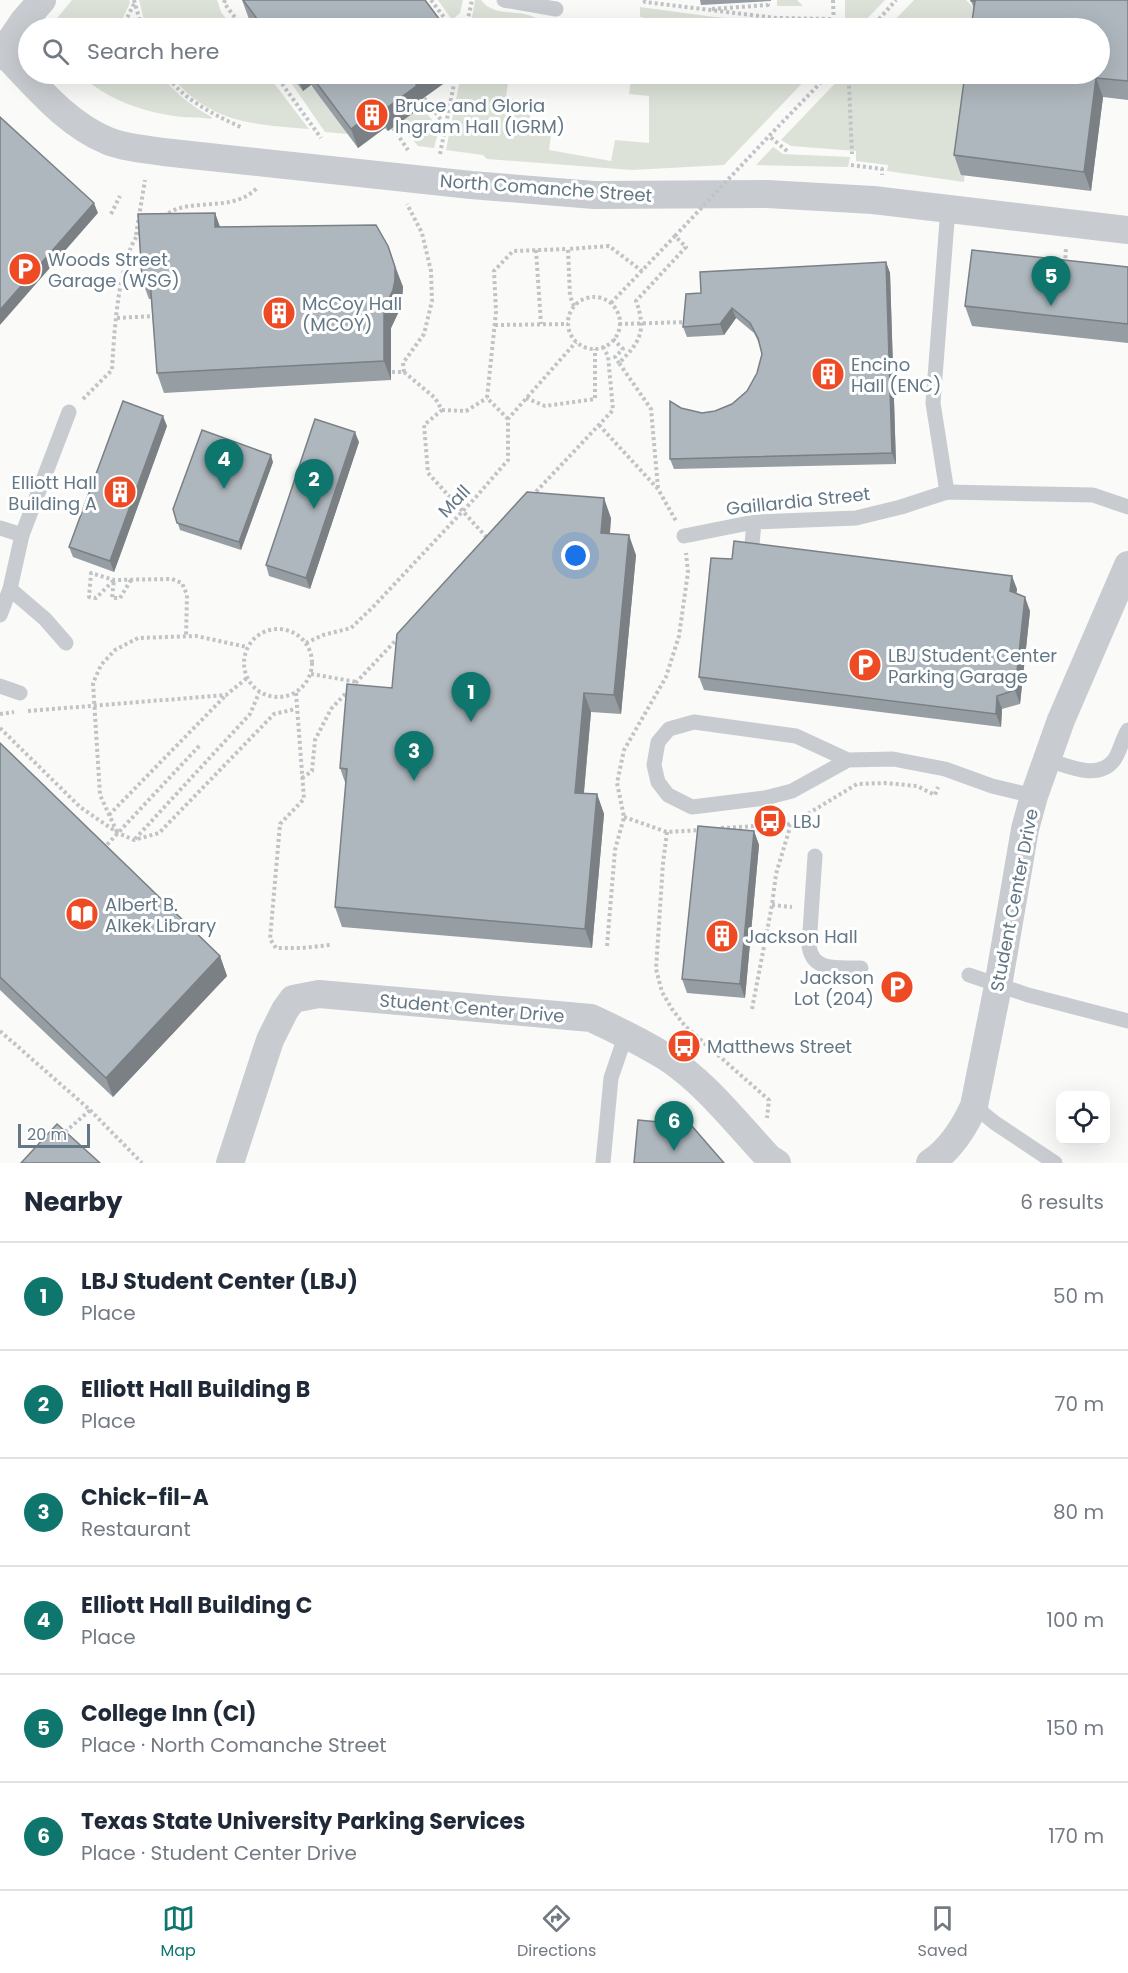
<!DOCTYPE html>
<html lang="en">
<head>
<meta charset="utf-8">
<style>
  body { margin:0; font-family:Poppins,sans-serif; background:#f2f2f3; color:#1f2937 }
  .controls { position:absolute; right:18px; bottom:18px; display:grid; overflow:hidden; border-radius:12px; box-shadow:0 6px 24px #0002 }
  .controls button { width:54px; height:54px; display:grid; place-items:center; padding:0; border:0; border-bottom:2px solid #e0e1e3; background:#fff; color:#1f2937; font:30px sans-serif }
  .scale { position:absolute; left:18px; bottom:15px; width:72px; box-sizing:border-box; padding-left:6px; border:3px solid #637785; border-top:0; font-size:16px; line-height:21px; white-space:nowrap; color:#637785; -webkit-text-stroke:4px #fff; paint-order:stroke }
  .you { position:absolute; left:576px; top:556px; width:21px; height:21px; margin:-15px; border:4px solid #fff; border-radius:50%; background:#1a73e8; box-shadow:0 0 0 9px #1a73e833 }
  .badge { display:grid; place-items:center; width:39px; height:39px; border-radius:50%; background:#0f766e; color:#fff; font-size:20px; font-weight:700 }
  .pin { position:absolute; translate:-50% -50px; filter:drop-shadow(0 2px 3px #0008) }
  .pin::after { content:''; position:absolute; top:32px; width:21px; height:18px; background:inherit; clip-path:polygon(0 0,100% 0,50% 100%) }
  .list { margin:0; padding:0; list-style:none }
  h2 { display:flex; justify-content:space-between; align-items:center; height:78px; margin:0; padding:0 24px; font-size:26px }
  h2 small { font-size:20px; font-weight:400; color:#747a83 }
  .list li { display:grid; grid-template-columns:39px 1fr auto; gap:18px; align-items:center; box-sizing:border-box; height:108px; padding:0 24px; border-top:2px solid #e0e1e3 }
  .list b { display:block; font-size:22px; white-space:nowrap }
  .list p { margin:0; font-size:20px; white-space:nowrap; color:#747a83 }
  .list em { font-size:20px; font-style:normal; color:#747a83 }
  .icon { flex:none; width:33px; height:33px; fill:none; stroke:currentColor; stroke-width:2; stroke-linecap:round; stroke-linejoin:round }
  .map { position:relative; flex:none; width:1128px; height:1163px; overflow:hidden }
  .search { position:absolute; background:#fff; box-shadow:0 6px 24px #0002; left:18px; right:18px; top:18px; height:66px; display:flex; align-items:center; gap:15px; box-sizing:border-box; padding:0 21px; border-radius:33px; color:#747a83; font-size:22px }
  .sheet { height:726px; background:#fff }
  nav { display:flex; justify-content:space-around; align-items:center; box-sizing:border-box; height:84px; border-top:2px solid #e0e1e3; background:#fff; font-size:16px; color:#747a83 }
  nav a { display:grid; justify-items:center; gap:3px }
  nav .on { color:#0f766e }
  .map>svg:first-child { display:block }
</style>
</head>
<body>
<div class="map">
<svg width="1128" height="1163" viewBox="0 0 1128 1163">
  <rect width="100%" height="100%" fill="#fafaf8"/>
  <g fill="#dce2d8">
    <polygon points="72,0 129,0 130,3 118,28 49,28"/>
    <polygon points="139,0 217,0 221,12 233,28 146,28"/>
    <polygon points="438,0 463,0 460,13 452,20"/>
    <path d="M475,0h6c16,22 51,3 64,28h-75z"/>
    <polygon points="777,0 797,0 803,6 777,6"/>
    <polygon points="845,0 885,0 858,28 845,28"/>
    <polygon points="914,0 966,0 979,13 981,28 887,28"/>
    <polygon points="640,7 714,17 777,22 778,25 822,25 823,28 658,28 659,21 640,17"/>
    <path d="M79,74h81c14,18 31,32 52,43l-1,2c-9,-2 -19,-1 -28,-2 -39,-4 -75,-17 -104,-43z"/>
    <path d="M169,74h98l42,55c-60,-5 -99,-6 -140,-55z"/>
    <path d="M285,74c26,-1 48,41 63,60l-23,-2z"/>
    <polygon points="461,74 509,74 506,98 530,102 532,105 529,124 552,127 549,150 611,161 615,140 649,143 649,96 629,94 632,74 811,74 724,165 632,170 487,159 483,155 446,150"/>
    <polygon points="844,74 974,74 964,182 887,171 888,165 856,161 856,151 791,146 781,140"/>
    <polygon points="422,107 439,129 434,148 418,146 399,123"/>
    <polygon points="773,147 783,154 850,157 848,167 756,165"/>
  </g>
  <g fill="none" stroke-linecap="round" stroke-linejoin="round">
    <g stroke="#c1c4c6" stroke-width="4" stroke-dasharray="3 3" stroke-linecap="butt">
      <polyline points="134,0 142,28"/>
      <polyline points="225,0 224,3 243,28"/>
      <polyline points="431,0 452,28"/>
      <polyline points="644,0 645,2 776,18 834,19"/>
      <polyline points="833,0 834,28"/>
      <polyline points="712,9 768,5 767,2"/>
      <polyline points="122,28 135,2"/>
      <polyline points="466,28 472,0"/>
      <polyline points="871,28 896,0"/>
      <path d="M165,74c19,26 49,41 78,54"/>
      <polyline points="275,74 321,138"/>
      <polyline points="846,74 849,85 852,154"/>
      <polyline points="424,98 445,125"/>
      <polyline points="393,128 408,150"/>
      <polyline points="787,151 769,136 829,74"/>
      <polyline points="440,154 456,74"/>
      <polyline points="851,165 882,169 882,175"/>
      <polyline points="111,214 120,196"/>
      <path d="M163,216c6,-3 12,-7 17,-8 27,-7 56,1 77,-20"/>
      <polyline points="136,235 145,180"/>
      <polyline points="536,250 541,324"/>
      <polyline points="1065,264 1066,248"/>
      <circle cx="594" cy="323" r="26"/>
      <path d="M611,303l64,-67 11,11 -50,54c11,30 4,41 -17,62l32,46 7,79"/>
      <polyline points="574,306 570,296 568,249 609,246 642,271"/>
      <polyline points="117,318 155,316"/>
      <polyline points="619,324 688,322"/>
      <polyline points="495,325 568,324"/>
      <polyline points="613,339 623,349 615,357 619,363"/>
      <polyline points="392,372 404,372 435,398 442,410 424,425 428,473 489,540"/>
      <polyline points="404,372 403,363 424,334 432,301 431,271 422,233 407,204"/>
      <polyline points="526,398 545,406 595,399 595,349"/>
      <path d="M83,399l29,-29c2,-34 6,-117 30,-140"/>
      <polyline points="442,410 466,411 487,398"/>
      <polyline points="508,419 487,398 496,312 494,271 513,251 568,249"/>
      <polyline points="599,425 658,489 676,521"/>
      <polyline points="532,496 613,410 608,356 603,347"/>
      <polyline points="131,580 120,598 112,598 114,580 96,598 89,597 91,573 114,580 172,579 182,583 187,595 186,637"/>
      <circle cx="278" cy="663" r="34"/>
      <polyline points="306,643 323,635 351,628 373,607 476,497 508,460 508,419 576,342"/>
      <polyline points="311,674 357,682"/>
      <polyline points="296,693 304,799 280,824 270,939 276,948 302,948 330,945"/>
      <polyline points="28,711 226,695 247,678"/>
      <polyline points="0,714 14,712"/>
      <polyline points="0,728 80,807 118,833 134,840 159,833 274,714 296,709"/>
      <polyline points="302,778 312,771 315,740 331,709 399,637"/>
      <polyline points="109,815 226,695"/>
      <polyline points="624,817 667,832 702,830"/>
      <polyline points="721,828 791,824 857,784 885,783 917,786 935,795 938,787"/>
      <polyline points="117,832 100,795 93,683 101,665 115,650 138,638 196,636 247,647"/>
      <polyline points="667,832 663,863 656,969 662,992 672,1009 685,1026 769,1100 767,1118"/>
      <polyline points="135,839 250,714 259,693"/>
      <polyline points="103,849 200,745"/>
      <polyline points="772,905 792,907"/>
      <polyline points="607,946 615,850 624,817 617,783 624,750 666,677 679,636 688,572 686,553"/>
      <polyline points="752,1009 772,905 776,874 791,824"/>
      <polyline points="0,1031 90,1110 63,1134"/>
      <polyline points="90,1110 142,1163"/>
    </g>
    <g stroke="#c8ccd0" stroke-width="15">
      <polyline points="504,0 556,9"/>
      <polyline points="947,492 933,403 948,208"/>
      <polyline points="0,528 22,535"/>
      <polyline points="684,536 754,522 856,518 901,507 947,492 1093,495 1128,507"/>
      <polyline points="751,556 754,522"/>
      <polyline points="10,589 45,619 66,643"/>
      <polyline points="0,615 10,589 22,535 69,412"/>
      <polyline points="0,686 20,693"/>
      <polyline points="848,760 796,736 694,722 669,729 658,742 654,765 658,782 668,795 692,807 765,798 792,791 848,760 893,759 945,769 992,786 1034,796"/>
      <path d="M1048,760c20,6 50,21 66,0 6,-8 8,-21 14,-30"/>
      <path d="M815,856l-6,90c4,27 30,21 52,22"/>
      <polyline points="969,975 1028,995 1128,1021"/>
      <polyline points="974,1106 995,1123 1055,1163"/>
      <polyline points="603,1163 611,1078 626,1034"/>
    </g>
    <g stroke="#c8ccd0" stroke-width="28">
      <path d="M0,49c33,33 64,74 108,92 17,7 37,8 55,11l308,33 123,10 173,-1 106,6 255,30"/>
      <polyline points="0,56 23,22 42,0"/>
      <path d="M230,1163l40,-123 15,-30 8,-11 26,-5 272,24c26,12 51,24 75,39 40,26 71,67 103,101l8,5"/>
      <path d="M930,1163c21,-14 34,-35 44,-57l24,-120 27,-157 9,-33 27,-76 67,-155"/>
    </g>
    <polyline stroke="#c1c4c6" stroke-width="4" stroke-dasharray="3 3" stroke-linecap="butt" points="675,236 769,136"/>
  </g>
  <g fill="#969da3">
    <polygon points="242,0 446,28 256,28 249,19"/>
    <polygon points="700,0 771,0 771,1 701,5"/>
    <polygon points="1128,0 1128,100 1103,97 1091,191 961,175 954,155 974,9 971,1"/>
    <polygon points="290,74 457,74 422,99 424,105 422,107 388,131 385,128 358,148 311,85 303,91"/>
    <polygon points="215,213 220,227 388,246 403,287 402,300 400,309 391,328 391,380 164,393 157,373 151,299 149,299 142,280"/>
    <polygon points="886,262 890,273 896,464 674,469 670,459 681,408 702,413 715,411 732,404 747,391 757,373 762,354 759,343 754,333 736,318 724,335 687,337 683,327 701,293"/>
    <polygon points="1128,267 1128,343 972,326 965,306"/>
    <polygon points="167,426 114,572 73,557 69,547"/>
    <polygon points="359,442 310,589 269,576 266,565"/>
    <polygon points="273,462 241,550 180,530 173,509"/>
    <polygon points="611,518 610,534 636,555 621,714 591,712 584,793 597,794 604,814 592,948 342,927 335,907 346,785 340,768"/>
    <polygon points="1017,589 1016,594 1030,611 1020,704 1002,709 1001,727 704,690 699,677"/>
    <polygon points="0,743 220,956 227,976 113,1097 0,990"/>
    <polygon points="754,831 759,845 745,998 687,993 682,979"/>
  </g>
  <g fill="#7a8084">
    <polygon points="296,74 307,74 311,85 303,91"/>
    <polygon points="423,74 457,74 422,99 424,105 388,131 381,112 413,81"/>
    <polygon points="1096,78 1103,97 1091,191 1084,172"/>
    <polygon points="378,108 385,128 358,148 351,129"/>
    <polygon points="94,203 98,213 0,325 0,310"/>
    <polygon points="215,213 222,233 215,227"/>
    <polygon points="886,262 890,273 896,464 892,453"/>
    <polygon points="395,267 403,287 402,300 400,309 391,328 391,380 384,361 384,309"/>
    <polygon points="732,308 736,318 724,335 720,324"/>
    <polygon points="163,416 167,426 114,572 110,561"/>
    <polygon points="355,432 359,442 310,589 306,578"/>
    <polygon points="271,455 273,462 241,550 239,542"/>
    <polygon points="604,498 611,518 608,552 601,533"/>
    <polygon points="629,535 636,555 621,714 614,695"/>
    <polygon points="1012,576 1017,589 1015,605 1010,591"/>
    <polygon points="1025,597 1030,611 1020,704 1015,690"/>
    <polygon points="584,693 591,712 582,812 575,793"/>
    <polygon points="997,696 1002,709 1001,727 996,714"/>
    <polygon points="597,794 604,814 592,948 585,929"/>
    <polygon points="754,831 759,845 745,998 740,984"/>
    <polygon points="220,956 227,976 113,1097 106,1078"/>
  </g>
  <g fill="#aeb7bd" stroke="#7a8084" stroke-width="1.5">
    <polygon points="243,0 425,0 446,28 264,28"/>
    <polygon points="971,0 1128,0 1128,81 1096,78 1084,172 954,155 965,74 1100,74 1100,28 971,28 975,1 971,1"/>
    <polygon points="310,74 423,74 413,81 417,85 415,87 381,112 378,108 351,129"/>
    <polygon points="0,117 94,203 0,310"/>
    <polygon points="215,213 215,227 376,225 388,246 395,267 395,280 393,290 384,309 384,361 157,373 150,279 142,280 138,214"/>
    <polygon points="972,250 1128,267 1128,324 965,306"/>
    <polygon points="886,262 892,453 670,459 670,401 681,408 702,413 715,411 732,404 747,391 757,373 762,354 758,338 750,323 732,308 720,324 683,327 686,294 701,293 700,272"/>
    <polygon points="123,401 163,416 110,561 69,547"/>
    <polygon points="315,419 355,432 306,578 266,565"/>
    <polygon points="202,430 271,455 239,542 177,523 173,509"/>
    <polygon points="527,492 604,498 601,533 629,535 614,695 584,693 575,793 597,794 585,929 335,907 347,769 340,768 347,684 392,688 397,634"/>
    <polygon points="734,541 1012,576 1010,591 1025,597 1015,690 997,696 996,714 699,677 711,558 732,559"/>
    <polygon points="0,743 220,956 106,1078 0,977"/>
    <polygon points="698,826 754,831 740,984 682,979"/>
    <polygon points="638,1120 691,1125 724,1163 634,1163"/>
    <polygon points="57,1124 100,1163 21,1163"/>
  </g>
  <defs>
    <symbol id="building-disc" viewBox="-11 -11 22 22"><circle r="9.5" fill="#ee4a23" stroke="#fff"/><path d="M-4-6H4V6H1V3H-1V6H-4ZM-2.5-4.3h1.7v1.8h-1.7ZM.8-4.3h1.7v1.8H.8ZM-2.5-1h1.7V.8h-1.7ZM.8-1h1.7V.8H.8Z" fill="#fff"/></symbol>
    <symbol id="parking-disc" viewBox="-11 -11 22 22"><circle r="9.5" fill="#ee4a23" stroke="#fff"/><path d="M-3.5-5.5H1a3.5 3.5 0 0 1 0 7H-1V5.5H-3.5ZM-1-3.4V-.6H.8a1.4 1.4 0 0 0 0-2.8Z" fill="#fff"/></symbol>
    <symbol id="bus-disc" viewBox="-11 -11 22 22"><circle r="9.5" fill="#ee4a23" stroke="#fff"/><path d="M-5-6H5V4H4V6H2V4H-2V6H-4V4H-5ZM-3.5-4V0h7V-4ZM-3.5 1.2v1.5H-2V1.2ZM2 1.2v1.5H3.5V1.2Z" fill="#fff"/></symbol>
    <symbol id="library-disc" viewBox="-11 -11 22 22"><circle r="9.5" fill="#ee4a23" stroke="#fff"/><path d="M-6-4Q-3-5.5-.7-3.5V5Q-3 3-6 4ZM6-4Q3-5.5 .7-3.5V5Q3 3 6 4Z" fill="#fff"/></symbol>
  </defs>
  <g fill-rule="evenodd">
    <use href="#building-disc" x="353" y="96" width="38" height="38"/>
    <use href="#parking-disc" x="6" y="250" width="38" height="38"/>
    <use href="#building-disc" x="260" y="294" width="38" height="38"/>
    <use href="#building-disc" x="809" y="355" width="38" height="38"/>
    <use href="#building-disc" x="101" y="473" width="38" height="38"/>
    <use href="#parking-disc" x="846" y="646" width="38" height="38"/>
    <use href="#bus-disc" x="751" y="802" width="38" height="38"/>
    <use href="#library-disc" x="63" y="895" width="38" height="38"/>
    <use href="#building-disc" x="703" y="917" width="38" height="38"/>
    <use href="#parking-disc" x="878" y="968" width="38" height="38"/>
    <use href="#bus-disc" x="665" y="1027" width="38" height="38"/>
  </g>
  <g text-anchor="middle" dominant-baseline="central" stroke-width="6" stroke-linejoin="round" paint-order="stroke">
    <g font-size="18" fill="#637785" stroke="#fff" text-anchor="start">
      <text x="395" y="105">Bruce and Gloria<tspan x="395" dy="21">Ingram Hall (IGRM)</tspan></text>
      <text x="48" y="259">Woods Street<tspan x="48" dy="21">Garage (WSG)</tspan></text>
      <text x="302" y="303">McCoy Hall<tspan x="302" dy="21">(MCOY)</tspan></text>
      <text x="851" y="364">Encino<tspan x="851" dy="21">Hall (ENC)</tspan></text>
      <text x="97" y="482" text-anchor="end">Elliott Hall<tspan x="97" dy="21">Building A</tspan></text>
      <text x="888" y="655">LBJ Student Center<tspan x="888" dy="21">Parking Garage</tspan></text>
      <text x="793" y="821">LBJ</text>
      <text x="105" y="904">Albert B.<tspan x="105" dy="21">Alkek Library</tspan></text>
      <text x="745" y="936">Jackson Hall</text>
      <text x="874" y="977" text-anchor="end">Jackson<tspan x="874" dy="21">Lot (204)</tspan></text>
      <text x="707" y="1046">Matthews Street</text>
    </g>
    <g font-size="18" fill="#637785" stroke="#fff">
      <text transform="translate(546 188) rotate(4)">North Comanche Street</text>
      <text transform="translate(454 501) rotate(-46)">Mall</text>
      <text transform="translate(798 501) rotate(-6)">Gaillardia Street</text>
      <text transform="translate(1014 900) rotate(-79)">Student Center Drive</text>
      <text transform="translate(472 1008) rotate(5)">Student Center Drive</text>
    </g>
  </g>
</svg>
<div class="controls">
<button><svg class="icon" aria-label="locate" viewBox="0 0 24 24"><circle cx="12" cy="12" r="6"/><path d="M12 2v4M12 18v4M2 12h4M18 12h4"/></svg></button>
</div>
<div class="scale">20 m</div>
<div class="you"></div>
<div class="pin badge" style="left:471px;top:722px">1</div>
<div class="pin badge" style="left:314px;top:509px">2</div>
<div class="pin badge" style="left:414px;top:781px">3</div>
<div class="pin badge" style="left:224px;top:489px">4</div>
<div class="pin badge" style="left:1051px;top:306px">5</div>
<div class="pin badge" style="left:674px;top:1151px">6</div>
<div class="search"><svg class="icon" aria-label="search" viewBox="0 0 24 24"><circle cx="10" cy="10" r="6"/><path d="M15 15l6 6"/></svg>Search here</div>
</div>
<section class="sheet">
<h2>Nearby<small>6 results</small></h2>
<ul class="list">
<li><span class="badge">1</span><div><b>LBJ Student Center (LBJ)</b><p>Place</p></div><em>50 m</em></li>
<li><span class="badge">2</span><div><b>Elliott Hall Building B</b><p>Place</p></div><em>70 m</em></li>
<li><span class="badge">3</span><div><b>Chick-fil-A</b><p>Restaurant</p></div><em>80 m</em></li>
<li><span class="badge">4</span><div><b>Elliott Hall Building C</b><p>Place</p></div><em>100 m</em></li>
<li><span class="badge">5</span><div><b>College Inn (CI)</b><p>Place · North Comanche Street</p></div><em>150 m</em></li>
<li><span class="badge">6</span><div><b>Texas State University Parking Services</b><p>Place · Student Center Drive</p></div><em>170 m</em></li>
</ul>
</section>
<nav>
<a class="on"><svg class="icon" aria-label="map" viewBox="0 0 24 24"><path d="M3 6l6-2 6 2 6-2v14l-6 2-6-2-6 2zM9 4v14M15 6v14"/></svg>Map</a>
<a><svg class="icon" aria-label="directions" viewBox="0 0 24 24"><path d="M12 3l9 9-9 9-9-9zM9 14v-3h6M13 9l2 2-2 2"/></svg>Directions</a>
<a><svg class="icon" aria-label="saved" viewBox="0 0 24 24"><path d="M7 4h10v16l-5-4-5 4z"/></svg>Saved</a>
</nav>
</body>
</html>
